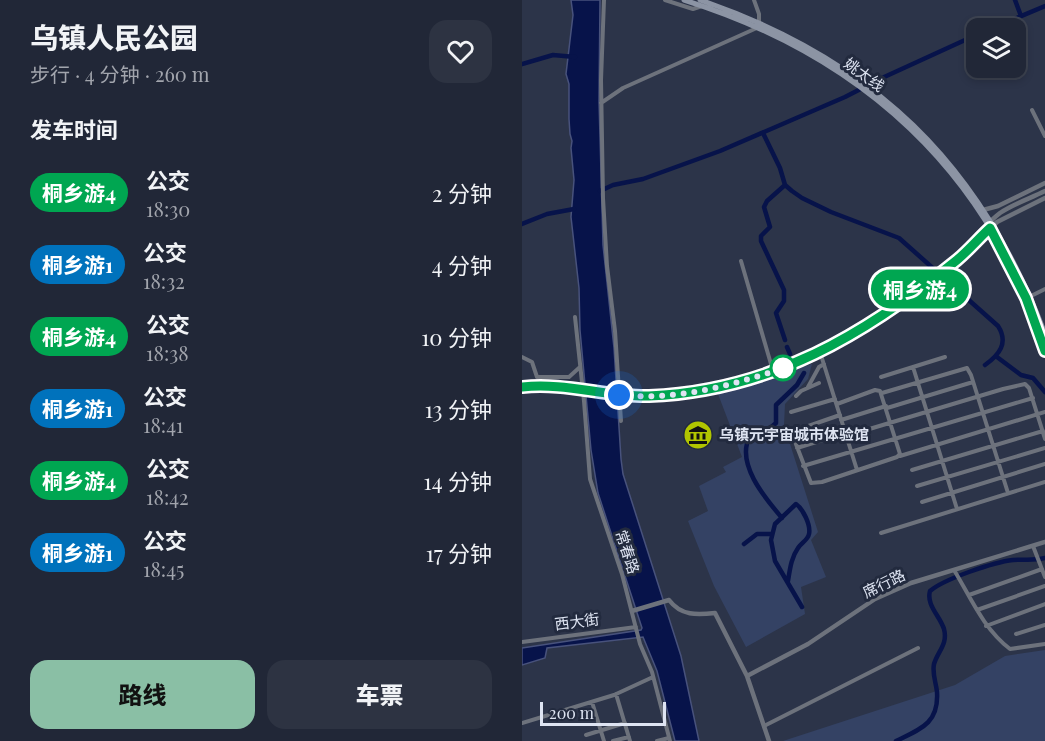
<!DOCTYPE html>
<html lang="zh">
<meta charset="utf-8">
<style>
:root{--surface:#212737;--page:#2d3342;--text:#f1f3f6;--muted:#a2a5ad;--line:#3e4452;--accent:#8abfa5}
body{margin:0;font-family:"Playfair Display","Noto Sans SC",serif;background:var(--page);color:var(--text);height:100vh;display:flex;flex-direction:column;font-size:22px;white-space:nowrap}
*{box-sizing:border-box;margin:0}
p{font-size:20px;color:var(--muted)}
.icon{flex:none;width:33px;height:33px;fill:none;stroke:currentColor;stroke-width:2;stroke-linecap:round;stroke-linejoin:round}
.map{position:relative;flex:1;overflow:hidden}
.sheet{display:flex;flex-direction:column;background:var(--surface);width:522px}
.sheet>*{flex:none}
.badge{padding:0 12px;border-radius:20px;font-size:21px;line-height:39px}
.controls{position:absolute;left:444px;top:18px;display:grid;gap:12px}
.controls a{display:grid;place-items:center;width:60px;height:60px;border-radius:12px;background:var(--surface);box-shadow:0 3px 9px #0003,0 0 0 2px var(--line);font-size:30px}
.scale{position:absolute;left:18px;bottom:15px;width:126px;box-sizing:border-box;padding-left:6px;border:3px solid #dee4f2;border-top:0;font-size:16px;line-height:21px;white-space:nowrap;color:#dee4f2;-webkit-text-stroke:4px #222a3e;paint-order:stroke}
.you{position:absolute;width:30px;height:30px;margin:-15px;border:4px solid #fff;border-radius:50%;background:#1a73e8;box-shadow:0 0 0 9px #1a73e833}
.map>.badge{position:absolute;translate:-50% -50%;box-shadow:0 0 0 3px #fff}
h2{padding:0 30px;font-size:22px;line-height:54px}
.round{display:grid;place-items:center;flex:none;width:63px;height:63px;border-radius:18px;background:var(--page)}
.overview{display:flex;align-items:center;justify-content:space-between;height:102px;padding:0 30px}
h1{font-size:28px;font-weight:800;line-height:45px}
.button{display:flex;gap:12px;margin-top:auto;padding:12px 30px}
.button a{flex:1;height:69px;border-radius:18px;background:var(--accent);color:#111;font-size:24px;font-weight:800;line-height:69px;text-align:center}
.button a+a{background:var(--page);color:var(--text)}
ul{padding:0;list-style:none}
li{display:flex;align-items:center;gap:18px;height:72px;padding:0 30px}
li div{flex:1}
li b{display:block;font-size:22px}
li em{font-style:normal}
li .badge{min-width:66px;font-weight:700;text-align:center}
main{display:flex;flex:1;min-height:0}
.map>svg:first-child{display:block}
</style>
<main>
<section class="sheet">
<div class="overview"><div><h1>乌镇人民公园</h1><p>步行 · 4 分钟 · 260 m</p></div><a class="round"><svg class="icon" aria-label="heart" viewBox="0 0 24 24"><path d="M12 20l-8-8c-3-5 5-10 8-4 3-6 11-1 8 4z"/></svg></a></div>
<h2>发车时间</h2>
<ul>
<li><span class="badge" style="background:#00a651;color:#fff">桐乡游4</span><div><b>公交</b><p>18:30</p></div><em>2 分钟</em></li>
<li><span class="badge" style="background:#0072bc;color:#fff">桐乡游1</span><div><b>公交</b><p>18:32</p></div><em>4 分钟</em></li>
<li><span class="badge" style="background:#00a651;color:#fff">桐乡游4</span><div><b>公交</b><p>18:38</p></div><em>10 分钟</em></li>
<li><span class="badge" style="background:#0072bc;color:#fff">桐乡游1</span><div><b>公交</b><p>18:41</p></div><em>13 分钟</em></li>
<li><span class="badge" style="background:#00a651;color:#fff">桐乡游4</span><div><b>公交</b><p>18:42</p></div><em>14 分钟</em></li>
<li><span class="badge" style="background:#0072bc;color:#fff">桐乡游1</span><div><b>公交</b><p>18:45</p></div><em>17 分钟</em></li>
</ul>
<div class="button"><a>路线</a><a>车票</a></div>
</section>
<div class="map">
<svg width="523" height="741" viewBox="0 0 523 741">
<rect width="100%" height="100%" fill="#2c3449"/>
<path fill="#344264" d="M290,364L286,379L263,404L262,425L296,532L289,540L304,577L279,587L283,614L224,647L192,586L166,521L186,511L177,486L204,472L201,467L220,457L196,394Z
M523,650V741H261L433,685L483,656Z"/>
<path fill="#07134a" stroke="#48527c" stroke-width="1.5" d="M49,0H78L77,101L81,245L92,348L99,459L101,474L159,656L177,741H153L135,671L121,637L25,648L23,658L0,665V648L119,630L120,628L76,493L69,450L58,330L57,288L49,217L52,180L49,148L50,141L48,134L47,119V84L44,74L51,15Z"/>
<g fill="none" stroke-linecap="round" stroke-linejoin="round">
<path stroke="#07134a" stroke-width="4.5" d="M493,0L499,16
M471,28L523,6
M0,64L31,55L53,57
M241,133L258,168L263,185L270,191L280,198L309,212L377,238L476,326C487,343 477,355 463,365
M78,191L91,185L121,179L198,151L323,97L360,78L454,35
M0,224L25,214L52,209
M263,340L254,313L262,301V290L239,241V236L248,227L242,207L245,201L263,185
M265,347L268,354
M475,357L499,375L511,378L523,392
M260,518C243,498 213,463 228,436L246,430L254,423V405L275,385L282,373
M222,544L235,534H249
M266,581C268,569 269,558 276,548C279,543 286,540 287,534C289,525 281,509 274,504L253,524L249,540L253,561L280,607
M374,741C399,729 417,723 415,692C414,682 410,674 412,664C416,651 426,644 422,629C418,616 404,605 408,591C422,579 472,562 491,560C503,559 511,561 523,558"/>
<path stroke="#6d727c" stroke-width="4" d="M82,0L79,80L81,198L85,266L93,331L99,421
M143,0L171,9L180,6
M79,103L101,88L237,27V14L232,0
M510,110L523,136
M219,261L251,371
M507,297L523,289
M53,317L62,401L68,479L100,574L118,644L130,672L148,741
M298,352L335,470
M0,357L10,362L15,377H47L58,367
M391,367L435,509
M359,377L423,357
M286,387L297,367L302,364
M360,393L445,368L449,375L486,493
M274,396L279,391L297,383
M315,404L353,390L358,391L378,454L375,457L300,482L289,483L272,439V431L318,415
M365,408L451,382
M269,412L313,399
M319,420L364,406
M324,436L481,389L503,384L507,388L523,439
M275,448L323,433
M378,456L523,412
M281,466L511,398
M390,470L521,431
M395,486L523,448
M400,502L523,464
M359,533L523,482
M511,546L523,577
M432,570C449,598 461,628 488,649L523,644
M447,595L520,569
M455,610L523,586
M464,626L523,604
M494,634L523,625
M0,642L114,627
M94,694L108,741
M70,702L82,741
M0,723L92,695L131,677
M242,726L396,648
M64,735L103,723
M91,741L107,737
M135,741L147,738"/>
<path stroke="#6d727c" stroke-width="4.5" d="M461,210L476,206L523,183
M433,262L475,222L523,198
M0,387L29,386L58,388
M99,395C214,403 327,348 413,277C436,258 454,232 478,213C491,204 509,198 523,191
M110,611L147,600C159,616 175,615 193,613L225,676L247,741
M225,676L286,644L353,599L389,583L523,542"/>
<path stroke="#8c94a4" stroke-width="5" d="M162,0C340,56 467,171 523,351
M178,0C351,59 459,164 523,334"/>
<path stroke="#6d727c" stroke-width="4.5" d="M58,388L99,395"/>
</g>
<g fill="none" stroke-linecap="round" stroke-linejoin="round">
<g stroke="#fff" stroke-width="14">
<path id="line" d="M0,387C43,382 84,397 127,396C249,391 344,334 435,260C447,250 457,238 468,228L504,298L523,351"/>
</g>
<use href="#line" stroke="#00a651" stroke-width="9"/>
<path stroke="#dee4f2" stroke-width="6" stroke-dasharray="0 10.8" d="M97,395C152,401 209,386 261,368"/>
</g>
<defs>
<g id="museum-disc" transform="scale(1.5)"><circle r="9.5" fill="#b1c500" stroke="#222a3e"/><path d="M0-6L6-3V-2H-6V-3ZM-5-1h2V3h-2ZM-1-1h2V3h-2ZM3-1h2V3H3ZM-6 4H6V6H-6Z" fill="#111"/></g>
</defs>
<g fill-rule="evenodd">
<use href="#museum-disc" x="176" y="435"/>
</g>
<circle fill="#fff" stroke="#00a651" stroke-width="3" cx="261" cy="368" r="12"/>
<g text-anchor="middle" stroke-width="6" stroke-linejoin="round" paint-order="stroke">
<g font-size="15" fill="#dee4f2" stroke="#222a3e">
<text transform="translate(342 75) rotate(36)" y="5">姚太线</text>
<text transform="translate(105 552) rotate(72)" y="5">常春路</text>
<text transform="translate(362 584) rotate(-26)" y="5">席行路</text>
<text transform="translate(55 622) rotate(-7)" y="5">西大街</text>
</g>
<g font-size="15" font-weight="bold" fill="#dee4f2" stroke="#222a3e" text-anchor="start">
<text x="197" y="440">乌镇元宇宙城市体验馆</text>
</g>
</g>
</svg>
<div class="controls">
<a><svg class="icon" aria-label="layers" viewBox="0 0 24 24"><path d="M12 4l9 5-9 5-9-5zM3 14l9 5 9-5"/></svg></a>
</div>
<div class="scale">200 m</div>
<div class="you" style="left:97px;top:395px"></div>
<b class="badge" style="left:398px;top:289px;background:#00a651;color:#fff">桐乡游4</b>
</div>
</main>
